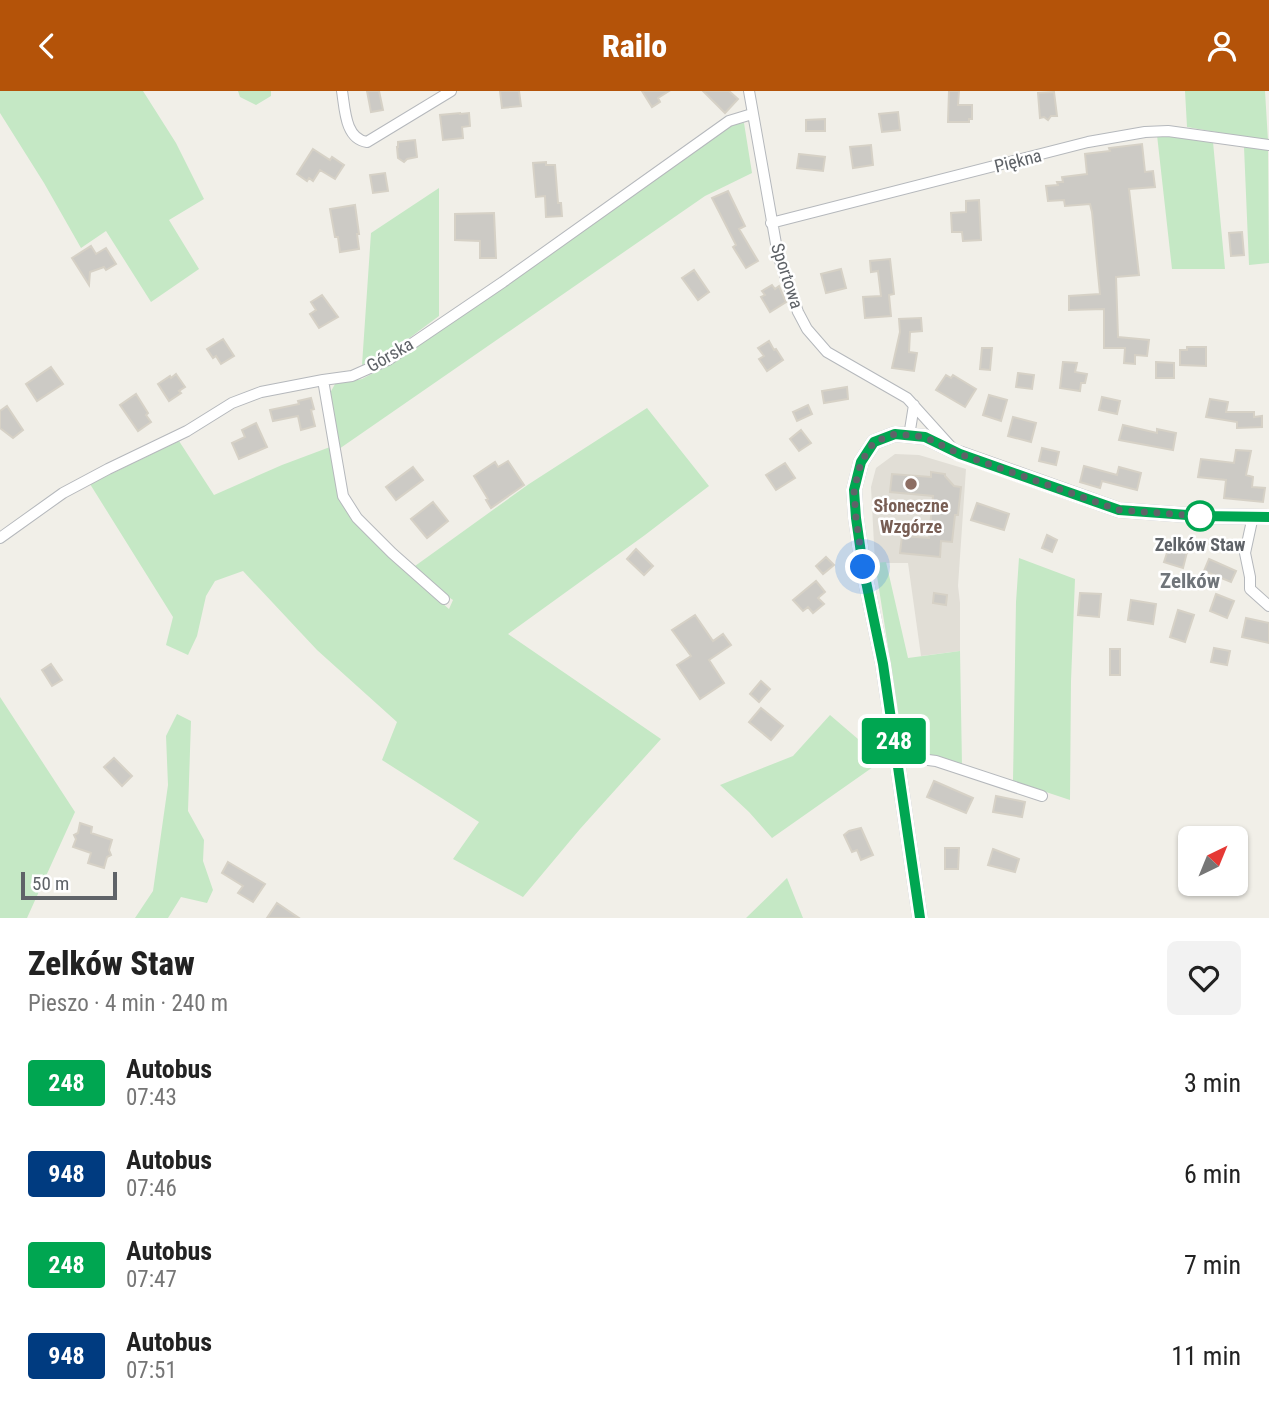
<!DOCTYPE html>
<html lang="pl">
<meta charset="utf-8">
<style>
:root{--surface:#fff;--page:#f2f2f2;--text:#222;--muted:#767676;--accent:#b45309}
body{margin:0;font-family:"Roboto Condensed",sans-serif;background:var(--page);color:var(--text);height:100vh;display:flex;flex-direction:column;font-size:26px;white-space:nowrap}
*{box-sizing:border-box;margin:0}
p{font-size:23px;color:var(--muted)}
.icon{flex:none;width:38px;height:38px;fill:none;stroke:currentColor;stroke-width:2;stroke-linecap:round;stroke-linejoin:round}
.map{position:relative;height:827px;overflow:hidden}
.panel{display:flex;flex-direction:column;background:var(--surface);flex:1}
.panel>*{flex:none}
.badge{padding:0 14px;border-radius:5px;font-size:24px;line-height:46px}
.needle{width:46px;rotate:43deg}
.tools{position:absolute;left:1178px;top:735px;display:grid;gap:14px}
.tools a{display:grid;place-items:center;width:70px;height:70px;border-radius:10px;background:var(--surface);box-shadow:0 2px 5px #0004;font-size:35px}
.scale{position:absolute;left:21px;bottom:18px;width:96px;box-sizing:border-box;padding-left:7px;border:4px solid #5f6368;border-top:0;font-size:19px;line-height:24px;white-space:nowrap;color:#5f6368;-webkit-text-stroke:5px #fff;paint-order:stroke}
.you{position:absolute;width:35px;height:35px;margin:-18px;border:5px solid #fff;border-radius:50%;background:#1a73e8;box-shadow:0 0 0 10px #1a73e833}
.map>.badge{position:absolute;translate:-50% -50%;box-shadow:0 0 0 4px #fff}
.round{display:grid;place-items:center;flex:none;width:74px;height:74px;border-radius:10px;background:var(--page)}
.head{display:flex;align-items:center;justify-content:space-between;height:119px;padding:0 28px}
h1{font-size:33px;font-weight:800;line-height:52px}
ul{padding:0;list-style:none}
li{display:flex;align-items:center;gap:21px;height:91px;padding:0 28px}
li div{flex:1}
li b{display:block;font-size:26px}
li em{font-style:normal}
li .badge{min-width:77px;font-weight:700;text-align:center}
header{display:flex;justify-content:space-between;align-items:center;height:91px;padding:0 28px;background:var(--accent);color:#fff;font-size:32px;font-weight:800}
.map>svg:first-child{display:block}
</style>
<header><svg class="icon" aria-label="back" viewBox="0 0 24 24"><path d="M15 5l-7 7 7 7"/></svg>Railo<svg class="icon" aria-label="person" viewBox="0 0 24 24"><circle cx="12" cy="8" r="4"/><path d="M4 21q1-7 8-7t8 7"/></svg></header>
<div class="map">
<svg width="1269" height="827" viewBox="0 0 1269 827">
<rect width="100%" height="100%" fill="#f1efe8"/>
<path fill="#e1ded6" d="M895,363L919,364L966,378L958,495L960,512V560L921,565L908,472H875L871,396L876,377Z"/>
<path fill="#c5e8c5" d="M0,0H143L176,52L204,108L169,129L199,178L151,211L106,140L81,157L44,92L0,22Z
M238,0H271V5L256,14L240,6Z
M1185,0H1265L1268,50L1187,36Z
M744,32L752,82L705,105L339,358L330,302L335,293L362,288L392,272L732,33Z
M1157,44L1213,51L1225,178H1172Z
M1244,56L1268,59L1269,172L1249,174Z
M439,97V225L396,257L362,274L371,142Z
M647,317L709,395L645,444L508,543L661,648L580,738L523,806L453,768L479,731L382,669L397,631L317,559L243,480L215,490L206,505L197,545L188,564L166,554L173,526L90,393L179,350L214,404L282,374L330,356L342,414L398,474L449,518L453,509L447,505L415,475L529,393Z
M1019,467L1075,488L1071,590L1070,709L1013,690L1016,511Z
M886,471L908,567L960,560L962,674L930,664L904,659L875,472Z
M0,606L75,721L27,827H0Z
M177,623L191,630L188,720L204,749L203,770L213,799L207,812L181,806L168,827H135L153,800L168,694L166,645Z
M830,624L872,660L873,676L772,747L749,721L720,694L793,665Z
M787,787L803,827H746Z"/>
<path fill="#cccac5" stroke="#d6d1c6" stroke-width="2" d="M367,0H379L383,19L371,21Z
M500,0H519L521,15L502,17Z
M642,0H669L658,7L660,11L652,16Z
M703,0H729L738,8L725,22Z
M949,0H959L958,14H972V28H969V31H948Z
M1054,1L1057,25H1051L1048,29L1044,26L1040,27L1038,2Z
M898,21L900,39L882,41L879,23Z
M460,22V23L469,22L470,35L462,36L463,47L443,49L440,24Z
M825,28V40H806V29Z
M415,49L417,66L407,68L404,71L398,67L397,56H398V51Z
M1142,53L1145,81L1153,80L1155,96L1129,98L1139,184L1116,186L1118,246L1149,249L1147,265L1135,264V273L1124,272L1125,257H1104V218L1069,219V205L1100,203L1092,121L1090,113L1065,115L1064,109L1048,110L1046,95L1058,94L1057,91H1063L1062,86L1087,83L1085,63L1110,60L1109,57Z
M871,54L873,74L853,77L850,56Z
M313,58L330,69L332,66L344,74L335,88L320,79L313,90L309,87L307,90L297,83Z
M799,63L825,66L823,80L797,77Z
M546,71V74H555L558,112H561L562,125L546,126L545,105L536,106L533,72Z
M385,82L388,100L373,102L370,84Z
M728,100L745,135L739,138L758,170L746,177L733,156L736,154L712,107Z
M979,109L981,149L963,150L962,141H952L951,122L966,121V110Z
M355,114L359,143H357L359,158L340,161L338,146H335L330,118Z
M494,122L496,167H480V150L455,149V123Z
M1242,141L1244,164L1231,165L1229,142Z
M91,155L96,163L106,157L116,173L106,179L104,176L90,181L89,194L72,167Z
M890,168L894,203L889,204L891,225L865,227L863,206L881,205L878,180L871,181L870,170Z
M841,178L846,197L826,202L821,183Z
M694,179L709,201L698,209L682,187Z
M772,194L775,198L779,195L786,211L770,221L761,206L765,204L762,200Z
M322,204L338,226L319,237L310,223L316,219L311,211Z
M921,227L922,240L910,241L909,261L917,262L914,280L892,277L900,241L899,228Z
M223,248L234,265L221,273L216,265L213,267L207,258Z
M769,250L774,259L776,258L783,269L767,280L759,268L764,265L758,257Z
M1187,256H1206V275L1180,274V259H1187Z
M982,257H992L990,279L980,278Z
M1063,271L1077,272L1075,281L1087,283L1085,292H1081L1080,300L1060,297Z
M1156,271L1174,272V287H1156Z
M51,276L63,293L37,310L26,293Z
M1018,282L1034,284L1032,298L1016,296Z
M176,283L185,296L179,300L181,302L169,310L158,293L170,285L171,287Z
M946,284L951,287L953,284L976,298L965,316L936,299Z
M847,296L848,308L824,312L822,300Z
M136,303L148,322L146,324L151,331L138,340L120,314Z
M989,304L1007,309L1001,330L983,324Z
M1102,306L1120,310L1117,323L1099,319Z
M311,307L314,318L311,319L315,335L301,339L298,325L273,330L270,319L299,313L298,310Z
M1210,308L1228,311L1226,321H1254V326L1262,325V336L1237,337V331L1206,326Z
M808,314L812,323L797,330L793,321Z
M7,315L23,339L13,347L0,337V320Z
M1013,326L1036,332L1031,351L1008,345Z
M256,332L267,356L239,368L232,352L245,346L242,339Z
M1123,334L1157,342V338L1176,342L1173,359L1119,349Z
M801,339L811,352L799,360L790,348Z
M1042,357L1059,361L1056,374L1039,370Z
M1236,359L1251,360L1246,384L1253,386L1252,396L1265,397L1263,411L1224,407L1226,389L1198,386L1201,368L1234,372Z
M508,370L524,394L491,417L486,409L488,408L474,385L495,371L498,376Z
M785,372L795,387L776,399L766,384Z
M1084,375L1117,384L1119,376L1141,382L1137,399L1102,390L1100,397L1080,391Z
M413,376L423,389L396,409L386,396Z
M931,381L945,383V385L954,395L961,396L958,424H955L952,451L941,450L940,466L900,462L902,445L929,447L933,405L890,401L892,383L931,386Z
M433,411L448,430L427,447L411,428Z
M977,412L1009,423L1004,439L971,429Z
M1047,444L1057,449L1052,461L1042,457Z
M1169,456L1187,461L1183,477L1164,471Z
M636,458L653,475L644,484L627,468Z
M826,466L834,474L823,483L816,475Z
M1209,468L1236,480L1231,491L1204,480Z
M816,490L825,501L818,507L824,513L813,522L808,516L803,520L793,509Z
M934,502L947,504L946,514L933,512Z
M1080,502L1101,503L1099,526L1078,524Z
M1216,503L1234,510L1227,527L1210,520Z
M1131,509L1156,513L1153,533L1128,529Z
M1178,519L1194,524L1185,551L1170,546Z
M695,524L713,550L723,543L731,554L709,569L724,592L700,608L677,574L691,565L672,539Z
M1246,527L1269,532V552L1242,546Z
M1214,557L1230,560L1227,574L1211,571Z
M1110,558H1120V584H1110Z
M51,573L62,589L52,595L42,579Z
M761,590L770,598L759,611L750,603Z
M761,617L783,635L771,649L749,631Z
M114,667L132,685L122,695L104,676Z
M934,690L973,707L966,722L927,706Z
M996,705L1025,711L1022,726L993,721Z
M80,732L92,736L91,742L112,749L109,759L111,764L107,766L104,777L88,772L91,762L73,756L76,748L74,744L78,742Z
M861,737L873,764L861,769L857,759L852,761L844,744L849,740Z
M945,757H959L958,778H945Z
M993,758L1019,768L1015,781L988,774Z
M228,771L265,793L253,811L238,802L243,795L222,782Z
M277,812L299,827H267Z"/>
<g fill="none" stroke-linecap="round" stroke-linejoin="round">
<g stroke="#b5b8bc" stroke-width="12">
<path id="minor" d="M342,0C345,18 345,48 367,51L451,0
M749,0L778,164L798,221L807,238L827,261L907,307L953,358
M771,132L1088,51L1145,41L1168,40L1269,54
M323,289L343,405L357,427L392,462L444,508
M909,345L914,314
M1253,425L1245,462L1250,486V498L1269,515
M0,447L63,402L108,378L187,340L232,312L261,301L323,289L352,285L388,269L503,191L729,30L752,23
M896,665L936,670L1042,705"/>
</g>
<g stroke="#b5b8bc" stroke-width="16">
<path id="tertiary" d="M920,827L883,573L863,476L856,427L854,399L861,371L874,351L895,343L925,346L956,361L1119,419L1201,425L1269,426"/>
</g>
<use href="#minor" stroke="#fff" stroke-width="10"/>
<use href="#tertiary" stroke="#fff" stroke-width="14"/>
</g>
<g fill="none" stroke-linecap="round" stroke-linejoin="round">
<g stroke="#fff" stroke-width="16">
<path id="line" d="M920,827L883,573L863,476L856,427L854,399L861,371L874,351L895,343L925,346L960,363L1119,419L1201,425L1269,426"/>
</g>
<use href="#line" stroke="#00a651" stroke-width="10"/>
<path stroke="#5f6368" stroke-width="7" stroke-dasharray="0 12.6" d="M863,476L856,427L854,399L861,371L874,351L895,343L925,346L960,363L1119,419L1200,425"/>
</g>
<circle fill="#8d6e63" stroke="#fff" stroke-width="2.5" cx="911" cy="393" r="7"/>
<circle fill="#fff" stroke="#00a651" stroke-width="3.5" cx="1200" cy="425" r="14"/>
<g text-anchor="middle" stroke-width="5" stroke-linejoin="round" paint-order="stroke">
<g font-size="18" fill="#5f6368" stroke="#fff">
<text transform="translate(1018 70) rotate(-14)" y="6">Piękna</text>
<text transform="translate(787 185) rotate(72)" y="6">Sportowa</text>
<text transform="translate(390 264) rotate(-30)" y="6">Górska</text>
</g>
<g font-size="18" font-weight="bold" fill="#785e54" stroke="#fff">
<text x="911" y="421">Słoneczne<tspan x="911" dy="21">Wzgórze</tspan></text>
</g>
<g font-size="18" font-weight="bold" fill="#5f6368" stroke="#fff">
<text x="1200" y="460">Zelków Staw</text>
</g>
<g font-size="21" font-weight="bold" fill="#70757a" stroke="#fff">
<text x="1190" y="497">Zelków</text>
</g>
</g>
</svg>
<div class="tools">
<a><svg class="needle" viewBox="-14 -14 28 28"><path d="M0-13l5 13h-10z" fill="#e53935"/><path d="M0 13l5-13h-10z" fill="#767676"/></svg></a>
</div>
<div class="scale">50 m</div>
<div class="you" style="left:863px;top:476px"></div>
<b class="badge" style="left:894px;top:650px;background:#00a651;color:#fff">248</b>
</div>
<section class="panel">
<div class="head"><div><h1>Zelków Staw</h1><p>Pieszo · 4 min · 240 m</p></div><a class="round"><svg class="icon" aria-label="heart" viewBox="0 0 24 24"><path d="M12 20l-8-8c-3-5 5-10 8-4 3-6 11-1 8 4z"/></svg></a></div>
<ul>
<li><span class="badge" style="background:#00a651;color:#fff">248</span><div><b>Autobus</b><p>07:43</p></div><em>3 min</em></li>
<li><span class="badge" style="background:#003b80;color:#fff">948</span><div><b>Autobus</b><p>07:46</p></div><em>6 min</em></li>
<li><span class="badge" style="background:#00a651;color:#fff">248</span><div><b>Autobus</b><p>07:47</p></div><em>7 min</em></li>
<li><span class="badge" style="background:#003b80;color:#fff">948</span><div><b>Autobus</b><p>07:51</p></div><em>11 min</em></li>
</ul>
</section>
